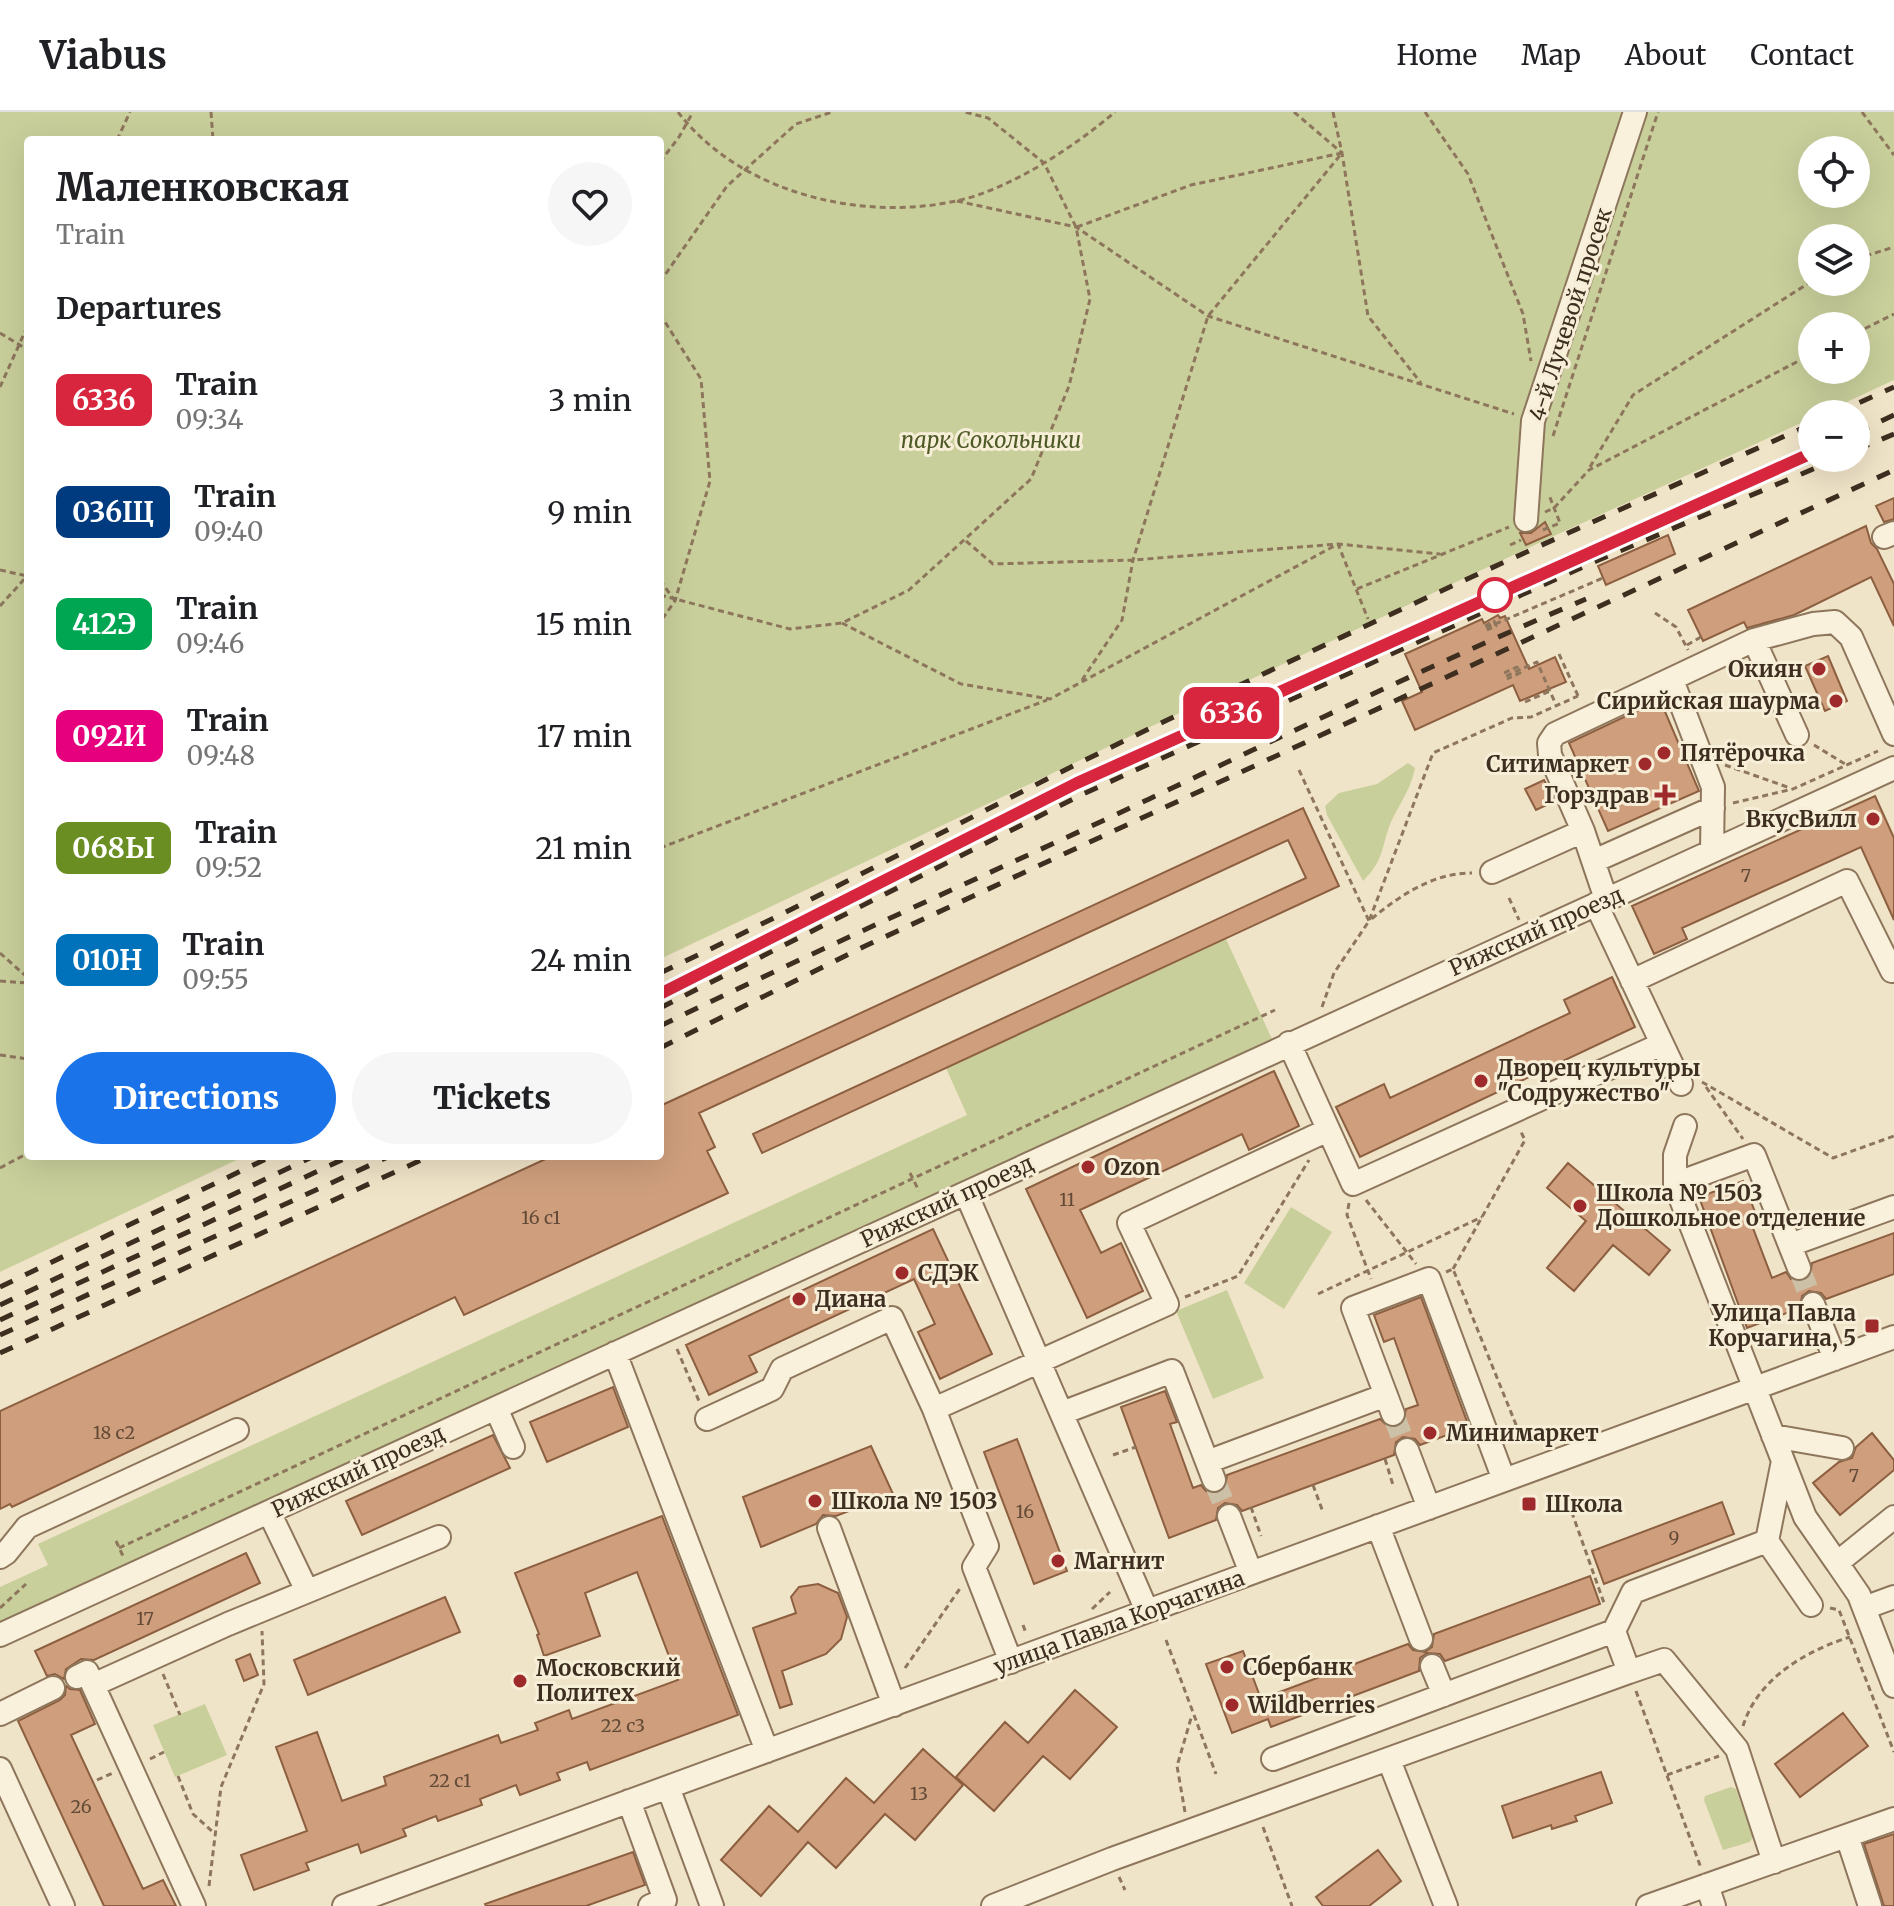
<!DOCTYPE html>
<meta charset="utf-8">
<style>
:root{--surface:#fff;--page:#f6f6f6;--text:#202124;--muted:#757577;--line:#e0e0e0;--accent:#1a73e8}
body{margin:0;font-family:Merriweather,serif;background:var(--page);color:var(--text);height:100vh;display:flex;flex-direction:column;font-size:30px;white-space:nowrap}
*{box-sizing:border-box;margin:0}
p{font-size:26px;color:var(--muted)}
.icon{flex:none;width:44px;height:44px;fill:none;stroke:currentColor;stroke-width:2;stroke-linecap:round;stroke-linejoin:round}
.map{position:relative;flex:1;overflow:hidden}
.details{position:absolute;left:24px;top:24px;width:640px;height:1024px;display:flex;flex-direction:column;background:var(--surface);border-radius:8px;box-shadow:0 8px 32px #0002}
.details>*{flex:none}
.badge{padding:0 16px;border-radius:12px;font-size:28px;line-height:52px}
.buttons{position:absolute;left:1798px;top:24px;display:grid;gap:16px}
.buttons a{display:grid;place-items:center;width:72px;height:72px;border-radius:50%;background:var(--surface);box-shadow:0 8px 32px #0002;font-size:40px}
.map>.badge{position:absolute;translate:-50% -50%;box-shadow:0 0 0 4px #fff}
h2{padding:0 32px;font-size:30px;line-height:72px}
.round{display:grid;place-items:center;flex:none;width:84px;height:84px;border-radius:42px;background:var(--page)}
.headline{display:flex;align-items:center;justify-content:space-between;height:136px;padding:0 32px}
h1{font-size:38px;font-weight:800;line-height:60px}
.action{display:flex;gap:16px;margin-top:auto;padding:16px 32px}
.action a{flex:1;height:92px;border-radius:48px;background:var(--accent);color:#fff;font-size:32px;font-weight:800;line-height:92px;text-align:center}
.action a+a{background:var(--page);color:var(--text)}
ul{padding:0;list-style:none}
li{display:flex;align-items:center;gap:24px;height:112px;padding:0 32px}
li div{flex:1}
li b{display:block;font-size:30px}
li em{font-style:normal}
li .badge{min-width:88px;font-weight:700;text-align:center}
header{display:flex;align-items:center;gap:48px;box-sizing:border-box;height:112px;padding:0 40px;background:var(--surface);border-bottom:2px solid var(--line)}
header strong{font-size:38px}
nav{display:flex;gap:44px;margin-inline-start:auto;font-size:28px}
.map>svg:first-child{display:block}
</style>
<header>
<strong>Viabus</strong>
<nav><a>Home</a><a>Map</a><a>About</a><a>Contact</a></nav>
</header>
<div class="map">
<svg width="1894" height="1794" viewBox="0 0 1894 1794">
<rect width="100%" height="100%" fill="#f0e4c8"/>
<path fill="#c9cf9b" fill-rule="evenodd" d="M0,0H1894V268L1821,302H1812V306L1543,429L660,847V28H28V1044H245L0,1160ZM1812,38H1856V82H1812ZM1812,126H1856V170H1812ZM1812,214H1856V258H1812Z
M1408,651L1415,656C1411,677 1400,691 1391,710C1381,735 1384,749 1363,769L1327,703L1325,694L1339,681L1377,672Z
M1226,827L1272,927L0,1516V1475L48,1453L38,1432L967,1003L946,956Z
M1291,1095L1332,1120L1284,1197L1244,1171Z
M1227,1178L1264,1266L1213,1287L1176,1199Z
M205,1592L227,1643L175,1665L153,1613Z
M1731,1675L1736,1677L1753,1725L1750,1730L1723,1738L1704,1688L1705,1684Z"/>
<path fill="#cf9f7d" stroke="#8d5f41" stroke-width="2" d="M1894,386V407L1884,410L1876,394Z
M1545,410L1551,422L1526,433L1520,421H1531Z
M1866,414L1871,431L1877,437L1894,472V514L1871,465L1794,503L1747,516L1744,510L1703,529L1688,498Z
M1668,423L1675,442L1606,473L1598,454Z
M1498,503L1500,506L1505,504L1529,557L1555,545L1566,570L1520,589L1513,573L1415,618L1402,589L1422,580L1405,542L1482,507L1484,511Z
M1828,544L1847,589L1825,599L1805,554Z
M1660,588L1699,679L1608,719L1569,631Z
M1544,668L1555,689L1536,698L1525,677Z
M1875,684L1894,726V808L1861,735L1682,816L1687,827L1654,842L1632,794Z
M1303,696L1339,774L762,1041L753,1022L1306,766L1288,728L699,1001L715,1035L707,1039L728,1081L464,1203L455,1185L12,1395L10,1392L0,1397V1299L552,1044H660V994Z
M1612,865L1635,915L1360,1045L1336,995L1384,972L1390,986L1570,901L1564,888Z
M1274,959L1299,1014L1249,1038L1242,1022L1080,1098L1101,1141L1121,1131L1143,1179L1087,1206L1026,1077Z
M1568,1051L1670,1138L1649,1163L1613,1133L1574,1179L1547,1156L1586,1109L1547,1076Z
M1743,1069L1755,1100L1748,1103L1772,1166L1786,1160L1791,1167L1803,1169L1810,1164L1812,1151L1894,1121V1162L1826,1187L1821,1181L1809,1179L1802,1184L1800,1196L1747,1216L1699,1085Z
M933,1117L992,1242L940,1267L918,1220L935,1212L914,1167L749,1244L757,1260L709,1283L686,1233Z
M1421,1185L1469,1315L1420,1333L1415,1327L1403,1325L1396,1330L1394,1343L1242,1399L1237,1393L1225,1391L1218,1396L1216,1408L1169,1426L1121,1295L1165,1279L1177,1310L1170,1312L1193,1376L1201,1373L1206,1379L1218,1381L1225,1376L1227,1363L1380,1307L1390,1316L1403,1311L1406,1297L1418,1293L1394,1226L1384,1230L1374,1203Z
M613,1275L628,1315L547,1350L530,1310Z
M1872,1321L1894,1348V1358L1840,1403L1813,1371L1839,1350L1852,1346L1856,1335Z
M493,1323L510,1356L362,1423L346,1389Z
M1017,1327L1067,1459L1034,1472L984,1340Z
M871,1334L893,1382L836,1404L823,1403L816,1412L761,1435L743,1385Z
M1722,1390L1734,1422L1604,1472L1592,1439Z
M662,1404L738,1603L590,1658L587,1650L557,1661L560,1668L520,1683L516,1673L480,1687L482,1693L438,1709L436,1704L403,1717L406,1724L361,1741L358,1732L306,1751L309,1758L254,1778L241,1743L307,1719L276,1635L317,1620L342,1689L386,1673L384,1665L498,1623L501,1631L538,1618L535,1611L569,1598L572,1607L678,1568L637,1460L585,1481L600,1524L544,1544L537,1523L539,1522L515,1461Z
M246,1441L260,1471L94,1548L81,1547L66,1557L64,1567L55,1562L47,1564L35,1539Z
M1590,1464L1600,1492L1445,1549L1440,1542L1427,1541L1420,1546L1419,1559L1271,1615L1268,1607L1232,1621L1206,1552L1243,1539L1261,1587L1408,1532L1413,1538L1425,1540L1432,1535L1434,1522Z
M818,1472L838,1481L847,1505L841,1527L826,1542L782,1559L792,1592L780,1596L753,1516L796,1501L791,1485L799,1475Z
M445,1485L460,1520L308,1583L294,1548Z
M250,1542L258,1563L244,1569L236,1548Z
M66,1574L70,1577L80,1578L95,1612L71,1623L143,1777L163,1768L176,1794H104L18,1609L60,1588L65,1583Z
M1075,1578L1117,1615L1070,1667L1043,1644L994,1699L956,1665L1005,1610L1028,1631Z
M1843,1601L1868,1634L1800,1685L1775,1652Z
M923,1637L963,1673L915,1728L885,1702L836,1756L808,1730L761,1784L721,1748L769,1694L798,1720L846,1666L874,1691Z
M1601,1660L1612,1691L1575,1704L1577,1709L1552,1717L1551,1713L1513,1726L1502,1694Z
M1894,1722V1794H1884L1864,1732Z
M1378,1738L1401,1769L1369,1794H1323L1316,1785Z
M633,1740L645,1773L586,1794H486L485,1792Z"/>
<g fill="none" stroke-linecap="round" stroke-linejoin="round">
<path stroke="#ccc0a6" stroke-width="22" stroke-dasharray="22 11" stroke-linecap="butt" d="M1799,1156L1813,1192
M1393,1302L1407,1338
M1214,1368L1229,1404"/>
<g stroke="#8d765c" stroke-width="26">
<path id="minor" d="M1526,408L1533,309L1635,0
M1884,425L1894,421
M1754,528L1797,623
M1672,568L1713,675L1712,738
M1594,749L1713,696
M1492,760L1583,719
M1606,787L1583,719L1550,643L1549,631L1555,622L1754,528L1813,512L1835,510L1851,525L1894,622
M1596,792L1681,972
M1632,869L1847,769L1892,859L1894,858
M1289,931L1353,1072L1662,932
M1675,1072V1043L1685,1014
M966,1081L1147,1499
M1790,1133L1894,1095
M1799,1156L1754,1043L1675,1072L1805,1405L1837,1451L1894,1405
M1813,1192L1835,1247
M615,1241L767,1639
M496,1296L513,1335
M934,1297L1167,1192L1129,1111L1328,1018
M1062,1301L1172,1259L1214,1368
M1393,1302L1353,1196L1429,1167L1504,1368
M707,1307L772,1277L782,1257L892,1206L934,1297L987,1434L974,1455L1011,1550
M1773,1324L1842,1336
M1407,1338L1429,1396
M1207,1350L1386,1283
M269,1400L307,1479
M1229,1404L1251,1461
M1378,1414L1421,1527
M829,1416L894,1593
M1767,1429L1811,1493
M0,1445L6,1441L27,1415L237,1318
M1837,1451L1859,1483L1864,1496
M1894,1485L1864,1496L1894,1574
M0,1523L1894,656
M1432,1554L1444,1583
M1629,1560L1664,1548L1737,1637L1774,1750
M77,1565L87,1560L93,1573L228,1512L439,1425
M93,1573L194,1794
M0,1602L53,1576
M1273,1647L1614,1519L1633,1480L1767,1429L1783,1349
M1389,1648L1446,1794
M0,1657L63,1794
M668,1675L712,1794
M629,1689L665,1788L650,1794
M1847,1724L1870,1794
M1707,1773L1714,1794
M344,1794L1894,1225
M993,1794L1112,1747L1629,1560L1614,1519
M1648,1794L1894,1707"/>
</g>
<path stroke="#8d765c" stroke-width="3" stroke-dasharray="6 4" stroke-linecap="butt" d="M211,0L213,28
M678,0C739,80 859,110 956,89C1009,78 1074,35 1115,0
M1294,0L1342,41
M1333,0L1342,41L1368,204L1421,271
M1425,0L1468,62L1523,202L1531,249
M1862,0L1894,43
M117,28L130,0
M660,50L679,25L693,0
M957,89L1076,115L1208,204L1514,302
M1077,115L1191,73L1342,41
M1856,147L1894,135
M660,170L727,74L796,12L832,0
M660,202L701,267L710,369L675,489L660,510
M0,221L28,238
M1856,221L1894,202
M0,275L28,213
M1553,324L1658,0
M1590,355L1633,283L1812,169
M1545,400L1554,396L1589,358L1812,242
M1543,418L1560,411L1549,383
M966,429L993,452L1133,448L1338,432L1440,442
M1510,433L1521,428
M0,458L27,464
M660,468L675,489
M1357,477L1509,415
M660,483L790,517L842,511L909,478L1031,367L1069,274L1090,187L1076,115L1044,51L988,6L965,0
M0,494L28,463
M1655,501L1676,515L1688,538
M842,511L961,572L1050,587L1338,432L1368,507
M1485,514L1494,509L1496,514L1487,518
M1486,516L1603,466
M1687,533L1701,525
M1559,542L1579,586
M1504,561L1517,555L1520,561L1507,567
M1506,564L1537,550L1557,595
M1082,568L1122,508L1133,448L1208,204L1342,41
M1525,590L1550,579
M1814,633L1845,652
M1725,653L1790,676
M1299,658L1369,809C1399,784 1432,761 1472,761
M1733,691L1793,677L1878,639
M660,736L1047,588
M1509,786L1519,808
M0,841L28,866
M0,869L28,871
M1322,895L1334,861L1369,809L1433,641L1512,606L1531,605L1578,584
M0,943L28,947
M1702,970L1833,1046L1894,1024
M1706,975L1743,1027
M0,1056L28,1041
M910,1061L919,1079
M1366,1088L1416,1152
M1349,1091L1347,1103L1371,1167
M1453,1157L1525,1028L1520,1018
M1446,1160L1453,1157L1521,1325
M1318,1182L1482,1105
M1185,1185L1238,1164L1309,1048
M677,1237L699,1289
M1113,1343L1136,1335
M1385,1347L1393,1373
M1313,1373L1323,1400
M1565,1381L1604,1491
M1251,1395L1261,1424
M116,1429L123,1444
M119,1436L1275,898
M0,1496L26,1472
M1830,1496L1839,1498L1894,1640
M1092,1497L1110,1480
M1023,1513L1026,1521
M1166,1528L1216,1662
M905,1556L961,1475
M163,1562L180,1603
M1636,1579L1701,1756
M1743,1614C1758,1566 1806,1539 1850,1525
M150,1647L164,1640
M1667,1663L1719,1644
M178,1664L193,1702L213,1720
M97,1668L113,1661
M1185,1700L1177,1654L1192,1603
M1263,1715L1292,1794
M1119,1765L1125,1778
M209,1774L221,1675L264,1572L262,1519"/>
<use href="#minor" stroke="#faf1dc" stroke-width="22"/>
<path stroke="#3d2e20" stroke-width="5" stroke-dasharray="14 14" stroke-linecap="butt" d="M1834,302L1894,275
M1856,321L1894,303
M1856,338L1894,322
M1652,413L1812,341
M1007,707L1148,639
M660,861C799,796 935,723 1073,654C1316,534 1564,422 1812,312
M660,882L701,862
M660,896L1083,682L1594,450L1839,346
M660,914C805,844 952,778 1098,711C1260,635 1421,557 1586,487
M660,936L863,835L1894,358
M0,1175L272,1044
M0,1193L314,1044
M0,1208L350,1044
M0,1223L390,1044
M0,1241L430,1044"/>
</g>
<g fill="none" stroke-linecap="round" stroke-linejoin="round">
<g stroke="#fff" stroke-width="18">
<path id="line" d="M660,882L1077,671L1812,341"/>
</g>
<use href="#line" stroke="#d7263d" stroke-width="12"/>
</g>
<circle fill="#fff" stroke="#d7263d" stroke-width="4" cx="1495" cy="483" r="16"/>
<g fill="#9e2a2b" stroke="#f7eed8" stroke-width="3">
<circle cx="1819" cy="557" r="8"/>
<circle cx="1836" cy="589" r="8"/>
<circle cx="1664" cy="641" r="8"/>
<circle cx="1645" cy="652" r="8"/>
<path d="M1661 671h8v8h8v8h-8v8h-8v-8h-8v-8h8z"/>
<circle cx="1873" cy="707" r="8"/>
<circle cx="1481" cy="969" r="8"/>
<circle cx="1088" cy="1055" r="8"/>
<circle cx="1580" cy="1094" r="8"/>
<circle cx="902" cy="1161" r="8"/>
<circle cx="799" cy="1187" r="8"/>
<rect x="1864" y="1206" width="16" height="16" rx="4"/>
<circle cx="1430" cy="1321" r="8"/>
<circle cx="815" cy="1389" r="8"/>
<rect x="1521" y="1384" width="16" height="16" rx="4"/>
<circle cx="1058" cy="1449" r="8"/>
<circle cx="1227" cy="1555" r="8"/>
<circle cx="520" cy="1569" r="8"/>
<circle cx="1232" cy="1593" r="8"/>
</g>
<g text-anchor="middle" stroke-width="6" stroke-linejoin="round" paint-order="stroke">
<g font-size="18" fill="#624a37">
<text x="1746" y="770">7</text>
<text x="1067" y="1094">11</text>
<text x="541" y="1112">16 с1</text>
<text x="114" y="1327">18 с2</text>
<text x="1854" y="1370">7</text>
<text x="1025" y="1406">16</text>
<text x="1674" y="1432">9</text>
<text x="145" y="1513">17</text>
<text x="623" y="1620">22 с3</text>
<text x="450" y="1675">22 с1</text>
<text x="919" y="1688">13</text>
<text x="81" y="1701">26</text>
</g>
<g font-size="22" fill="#3d2e20" stroke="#f7eed8">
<text transform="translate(1570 202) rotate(-72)" y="8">4-й Лучевой просек</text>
<text transform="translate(1536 819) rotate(-24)" y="8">Рижский проезд</text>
<text transform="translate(947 1089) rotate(-25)" y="8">Рижский проезд</text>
<text transform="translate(358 1359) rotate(-25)" y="8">Рижский проезд</text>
<text transform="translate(1119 1510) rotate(-20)" y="8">улица Павла Корчагина</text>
</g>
<g font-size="22" font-style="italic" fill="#4d5a26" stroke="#f7eed8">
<text x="991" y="336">парк Сокольники</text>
</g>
<g font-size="22" font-weight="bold" fill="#3d2e20" stroke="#f7eed8" text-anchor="start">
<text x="1803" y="565" text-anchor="end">Окиян</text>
<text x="1820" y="597" text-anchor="end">Сирийская шаурма</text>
<text x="1680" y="649">Пятёрочка</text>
<text x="1629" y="660" text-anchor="end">Ситимаркет</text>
<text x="1649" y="691" text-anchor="end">Горздрав</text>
<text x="1857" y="715" text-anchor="end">ВкусВилл</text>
<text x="1497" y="964">Дворец культуры<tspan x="1497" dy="25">"Содружество"</tspan></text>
<text x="1104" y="1063">Ozon</text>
<text x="1596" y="1089">Школа № 1503<tspan x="1596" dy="25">Дошкольное отделение</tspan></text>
<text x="918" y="1169">СДЭК</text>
<text x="815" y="1195">Диана</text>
<text x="1856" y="1209" text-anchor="end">Улица Павла<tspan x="1856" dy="25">Корчагина, 5</tspan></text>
<text x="1446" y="1329">Минимаркет</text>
<text x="831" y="1397">Школа № 1503</text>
<text x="1545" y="1400">Школа</text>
<text x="1074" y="1457">Магнит</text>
<text x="1243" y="1563">Сбербанк</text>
<text x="536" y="1564">Московский<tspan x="536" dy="25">Политех</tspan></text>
<text x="1248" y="1601">Wildberries</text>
</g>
</g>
</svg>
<div class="buttons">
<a><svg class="icon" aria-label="locate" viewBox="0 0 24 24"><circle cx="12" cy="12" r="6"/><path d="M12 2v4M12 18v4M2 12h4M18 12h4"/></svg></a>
<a><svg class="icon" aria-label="layers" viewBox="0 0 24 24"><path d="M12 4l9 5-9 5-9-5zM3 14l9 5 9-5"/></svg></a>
<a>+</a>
<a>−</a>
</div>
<b class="badge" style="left:1231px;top:601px;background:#d7263d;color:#fff">6336</b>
<section class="details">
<div class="headline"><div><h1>Маленковская</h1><p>Train</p></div><a class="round"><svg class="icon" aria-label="heart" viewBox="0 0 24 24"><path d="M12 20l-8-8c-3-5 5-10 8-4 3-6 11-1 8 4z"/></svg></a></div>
<h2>Departures</h2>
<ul>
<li><span class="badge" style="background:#d7263d;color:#fff">6336</span><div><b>Train</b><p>09:34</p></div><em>3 min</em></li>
<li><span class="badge" style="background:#003b80;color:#fff">036Щ</span><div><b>Train</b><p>09:40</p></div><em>9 min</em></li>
<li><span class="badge" style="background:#00a651;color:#fff">412Э</span><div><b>Train</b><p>09:46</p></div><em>15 min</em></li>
<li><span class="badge" style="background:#e6007e;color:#fff">092И</span><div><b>Train</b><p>09:48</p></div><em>17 min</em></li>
<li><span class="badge" style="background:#6b8e23;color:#fff">068Ы</span><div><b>Train</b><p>09:52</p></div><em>21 min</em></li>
<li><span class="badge" style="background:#0072bc;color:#fff">010Н</span><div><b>Train</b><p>09:55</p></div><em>24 min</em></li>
</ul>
<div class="action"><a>Directions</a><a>Tickets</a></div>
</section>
</div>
